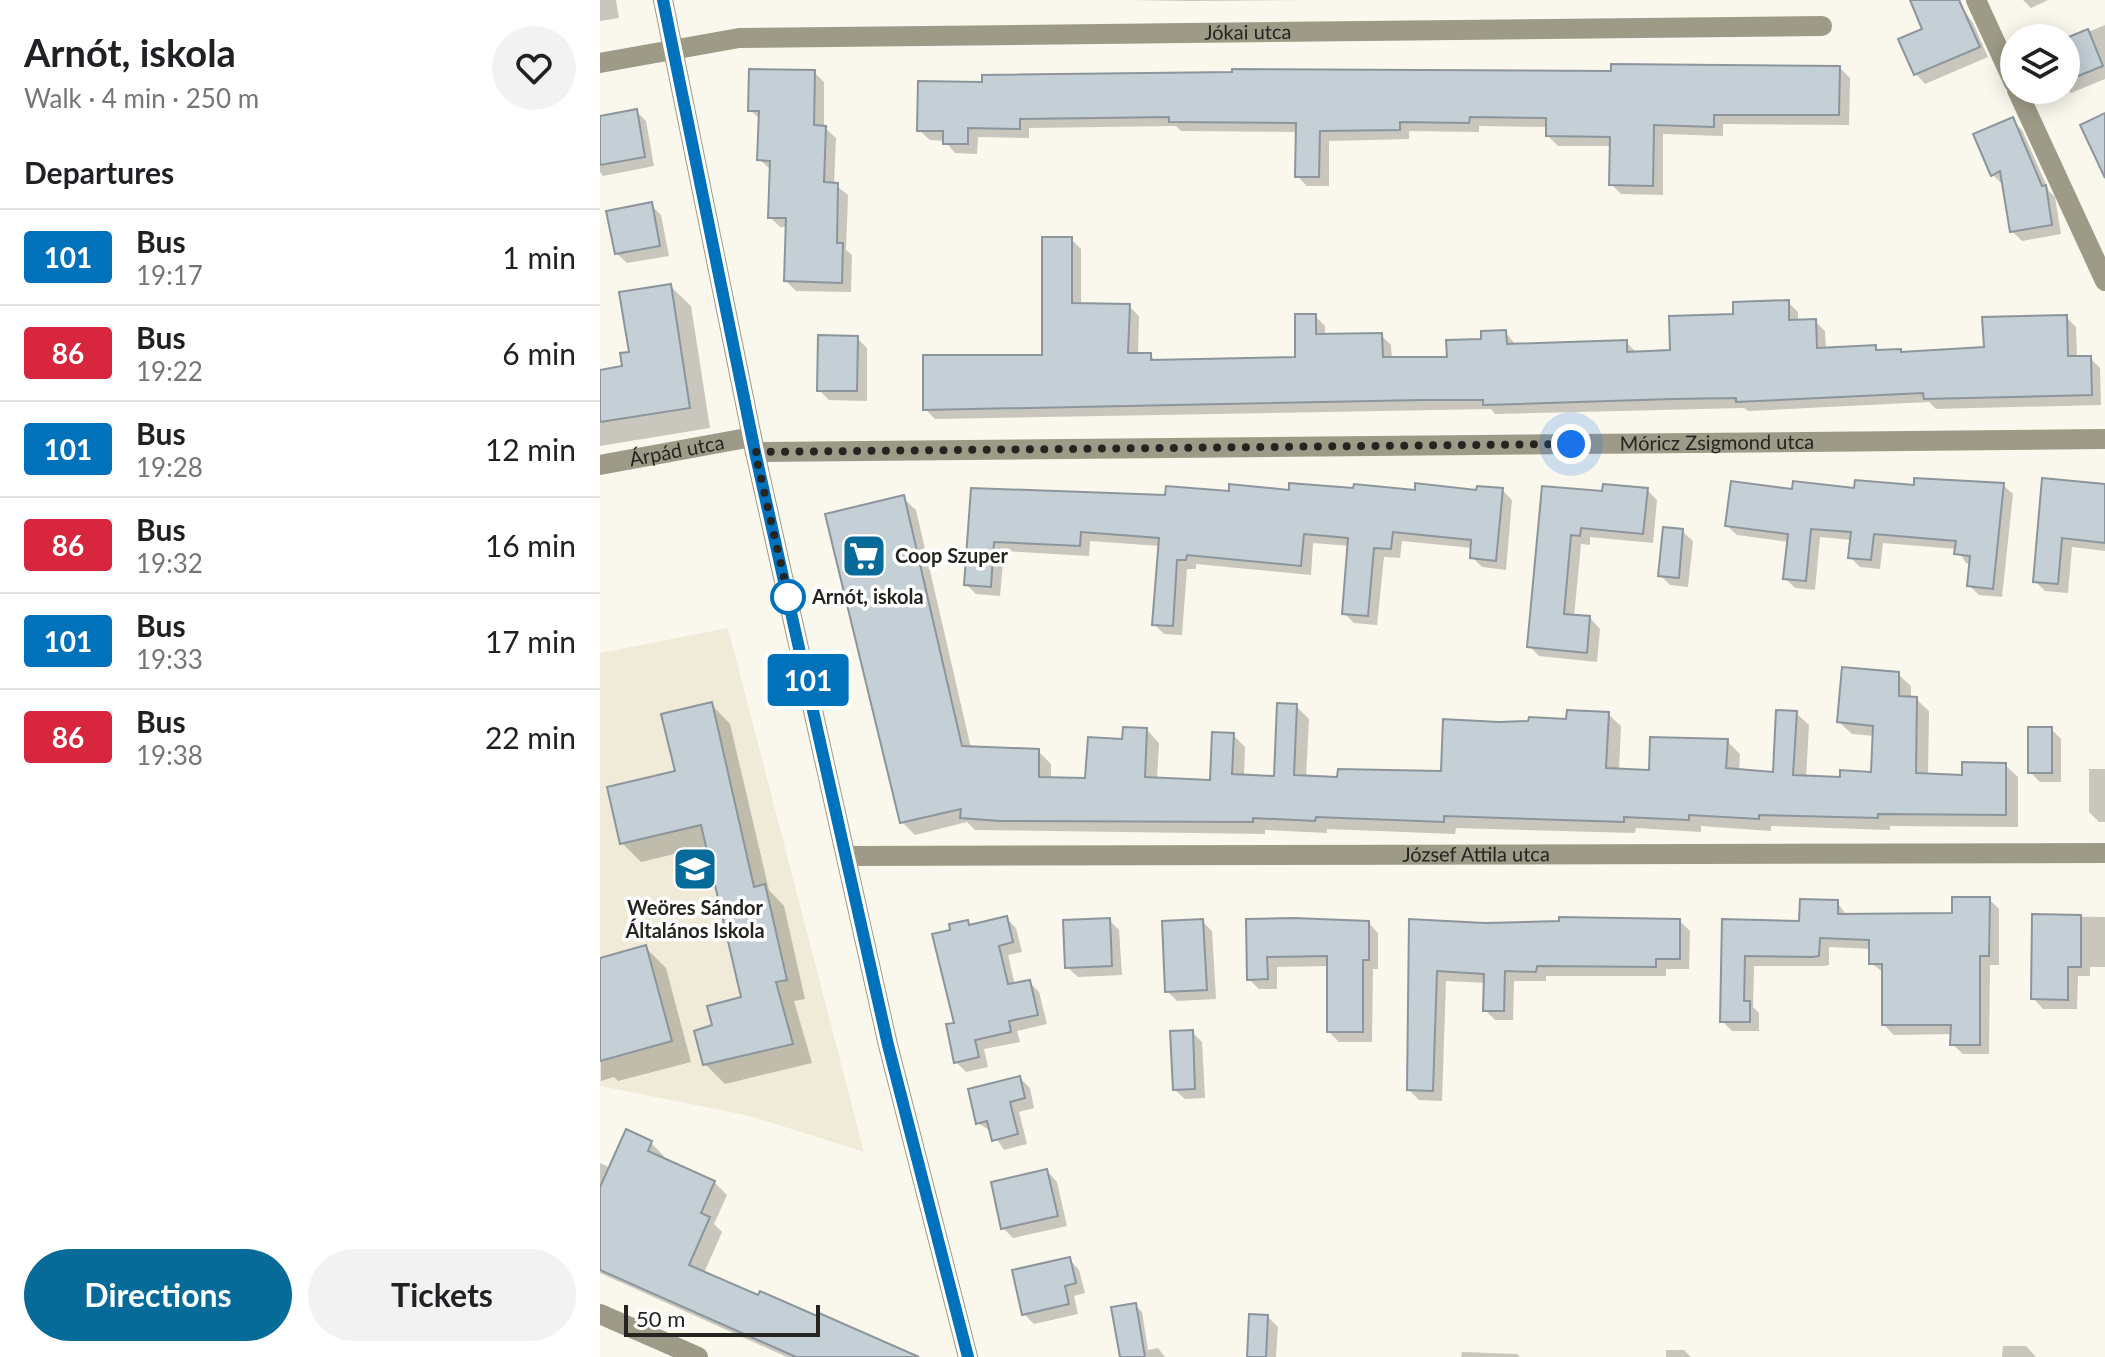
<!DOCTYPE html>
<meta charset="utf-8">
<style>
:root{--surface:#fff;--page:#f2f2f2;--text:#202124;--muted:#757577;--line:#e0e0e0;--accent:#076b99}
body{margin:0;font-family:Lato,sans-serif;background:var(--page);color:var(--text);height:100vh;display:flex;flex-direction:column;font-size:30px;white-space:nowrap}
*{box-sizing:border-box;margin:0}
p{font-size:26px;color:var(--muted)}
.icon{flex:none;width:44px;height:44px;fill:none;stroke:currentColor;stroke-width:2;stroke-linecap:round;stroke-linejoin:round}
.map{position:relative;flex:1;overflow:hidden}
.details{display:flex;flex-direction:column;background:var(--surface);width:600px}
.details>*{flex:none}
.badge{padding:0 16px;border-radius:6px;font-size:28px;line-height:52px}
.buttons{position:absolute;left:1400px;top:24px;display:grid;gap:16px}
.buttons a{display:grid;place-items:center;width:80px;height:80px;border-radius:50%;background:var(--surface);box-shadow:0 4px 20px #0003;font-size:40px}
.scale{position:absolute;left:24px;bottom:20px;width:196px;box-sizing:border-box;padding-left:8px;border:4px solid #252420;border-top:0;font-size:22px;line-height:28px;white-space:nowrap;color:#252420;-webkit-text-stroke:6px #fff;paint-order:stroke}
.you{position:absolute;width:40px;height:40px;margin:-20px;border:6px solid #fff;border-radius:50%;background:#1a73e8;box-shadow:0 0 0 12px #1a73e833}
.map>.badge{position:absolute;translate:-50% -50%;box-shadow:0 0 0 4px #fff}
h2{padding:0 24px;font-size:30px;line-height:72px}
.round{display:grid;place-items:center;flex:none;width:84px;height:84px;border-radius:42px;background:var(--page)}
.head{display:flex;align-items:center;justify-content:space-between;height:136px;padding:0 24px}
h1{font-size:38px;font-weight:700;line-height:60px}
.primary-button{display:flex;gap:16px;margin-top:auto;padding:16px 24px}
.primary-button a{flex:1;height:92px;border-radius:48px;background:var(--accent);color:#fff;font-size:32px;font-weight:700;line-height:92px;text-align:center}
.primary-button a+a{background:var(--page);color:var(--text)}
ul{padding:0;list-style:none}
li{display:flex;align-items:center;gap:24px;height:96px;padding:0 24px;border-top:2px solid var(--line)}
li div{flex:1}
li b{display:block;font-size:30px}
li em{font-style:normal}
li .badge{min-width:88px;font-weight:700;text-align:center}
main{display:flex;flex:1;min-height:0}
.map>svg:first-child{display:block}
</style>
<main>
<section class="details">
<div class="head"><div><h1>Arnót, iskola</h1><p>Walk · 4 min · 250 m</p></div><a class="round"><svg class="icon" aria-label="heart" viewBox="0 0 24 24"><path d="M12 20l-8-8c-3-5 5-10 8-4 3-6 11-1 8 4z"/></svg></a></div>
<h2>Departures</h2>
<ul>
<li><span class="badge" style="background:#0072bc;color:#fff">101</span><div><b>Bus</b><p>19:17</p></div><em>1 min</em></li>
<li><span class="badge" style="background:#d7263d;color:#fff">86</span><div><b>Bus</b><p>19:22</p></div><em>6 min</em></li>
<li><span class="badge" style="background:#0072bc;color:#fff">101</span><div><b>Bus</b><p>19:28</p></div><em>12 min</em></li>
<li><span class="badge" style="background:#d7263d;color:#fff">86</span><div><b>Bus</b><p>19:32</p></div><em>16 min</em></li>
<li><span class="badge" style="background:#0072bc;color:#fff">101</span><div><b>Bus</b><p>19:33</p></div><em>17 min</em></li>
<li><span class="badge" style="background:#d7263d;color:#fff">86</span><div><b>Bus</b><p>19:38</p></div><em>22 min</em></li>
</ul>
<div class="primary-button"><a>Directions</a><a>Tickets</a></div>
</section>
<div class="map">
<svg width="1505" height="1357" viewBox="0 0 1505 1357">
<rect width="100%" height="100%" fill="#faf8ed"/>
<path fill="#efebd8" d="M128,628L264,1152L150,1116L0,1086V653Z"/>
<path fill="#0003" d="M0,0H16L19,18L0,21Z
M531,0H713L590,1Z
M1312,0H1357L1373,23L1388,57L1325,84L1316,74L1325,30Z
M1423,0H1448L1431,8Z
M1505,25V79L1471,93L1466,88V41Z
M1240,68L1250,78L1249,125L1123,124V136L1063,134V195L1021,194L1011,184L1012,146H958L948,136V127L879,126V132L809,131V139L729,141V186H707L697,176L698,132L581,131L576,126L429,128V138L378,137L377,154L355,153L345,141L330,140L319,130L384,84Z
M214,72L224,82V127L236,138L234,184L248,195L246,250L252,255L251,292L196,291L186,281L188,227H180L170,217L171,170L159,159L161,120L150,110Z
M36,111L46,121L54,166L3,176L0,172V118Z
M1412,120L1422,130L1449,191L1455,197L1461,234L1422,241L1412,231L1402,184L1392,174Z
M51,205L61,215L69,256L27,263L16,253Z
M471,239L481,249V305L529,306L539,316L538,355H550L557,362L698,359L715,316L725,326V336L781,335L791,345L792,359H849L905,332L916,345L1026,342L1036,352H1072L1135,316L1188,302L1198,312V322L1215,321L1225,331L1226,350L1275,347L1280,351H1300L1304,354L1386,349L1466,317L1476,327L1477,358H1490L1500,368L1501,405L1336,409L1329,402L1148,411L1144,408L895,414L891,409L335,419L325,409L444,357Z
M70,286L91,306L110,428L0,446V372L24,368Z
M257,338L267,348V401L229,400L219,390Z
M1444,481L1505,485V551L1472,547L1468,593L1445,591L1435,581Z
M1403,485L1413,494L1402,597L1379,595L1369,585L1371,564L1366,563L1357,549L1283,543L1280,569L1260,567L1250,557L1252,540L1220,537L1215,590L1195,588L1185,578L1189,542L1137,535L1127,526L1194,491Z
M944,488L1004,493L1047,490L1057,500L1053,543L990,537V545L981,544L974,617L990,618L1000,629L997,662L939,656L929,646Z
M373,490L567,497L902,490L912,500L906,570L882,567L872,557L873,548L802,541L800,558L784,557L777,625L754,623L744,613L750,546L713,543L711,575L596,564V569H587L582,635L564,634L554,624L560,546L490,541L489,556L404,551L400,596L376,594L366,584Z
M303,498L316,510L371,748L438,751L451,764V780H487L524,741L547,730L559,743L557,780L612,783L633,735L645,747L644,777L676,778L696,706L709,719L706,778L843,773L899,724L968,721L1008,714L1021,726L1019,771L1051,772L1127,741L1140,754L1139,771L1175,774L1196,713L1209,725L1206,778L1242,779L1273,774L1274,736L1252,734L1239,722L1298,674L1311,686V698L1316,699L1329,711L1328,775L1364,777L1405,765L1418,777V827L1290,826V830L1171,826V831L1101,826V832L1036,828L1035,833L856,828L855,834L727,829V833L665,830V834L375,830L367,822L315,835L302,822Z
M1082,531L1093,541L1088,587L1070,585L1060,575Z
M111,704L130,724L169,890L184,906L205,999L194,1001L212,1063L125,1084L105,1064L115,1027L143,998L108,846L41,862L22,843L77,773Z
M1451,729L1461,739V782H1440L1430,772Z
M1489,769H1505V822H1499L1489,812Z
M1389,899L1399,909V965H1390L1389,1054H1363L1352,1044L1353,1034L1294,1035L1284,1025V973L1271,963V949L1229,947V965L1224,966H1154L1153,1007L1159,1013V1031H1132L1122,1021L1123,921L1201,923L1237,902L1247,916L1354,915Z
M1434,916L1505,917V967H1490V976H1478L1477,1009H1443L1433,998Z
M406,918L416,928L422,952L408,955L415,985L429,982L439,992L447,1024L417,1031L420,1042L384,1049L388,1067L366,1072L356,1062L352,931L367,922L372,926Z
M509,920L519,930L522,975L478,977L467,967Z
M602,921L612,931L616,999L577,1001L567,991Z
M648,921L768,922L778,933V969H773L772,1042H739L729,1032V966L677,967V989H659L649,979Z
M810,921L885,925L1080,921L1090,931L1089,969H1066V976H946V981H914L913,1020H895L885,1010L886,983L846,981L842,1101L819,1100L809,1090Z
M46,948L66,968L91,1062L18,1081L14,1077L1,1081L0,960Z
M592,1032L602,1042L605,1098L585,1099L574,1089Z
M420,1078L430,1088L434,1108L419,1112L427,1144L404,1150L392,1132L378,1123Z
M51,1143L64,1156L62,1160L114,1182L127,1195L114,1224L122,1232L104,1273L301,1357H187L0,1273V1163L11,1168Z
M447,1171L457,1182L467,1226L413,1238L403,1228Z
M469,1259L479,1270L485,1293L474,1296L478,1314L434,1324L424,1314Z
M535,1305L542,1312L548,1350L558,1348L565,1357H522Z
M668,1317L678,1327L676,1357H649Z
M1403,1346H1426L1436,1357H1402Z
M1066,1350H1084L1091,1357H1066Z
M862,1352L917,1354L920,1357H861Z"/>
<path fill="#c4cfd6" stroke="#8b959b" stroke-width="2" d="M1310,0H1359L1380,47L1314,75L1298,39L1322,29Z
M1488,29L1503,66L1466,81V38Z
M1011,64L1240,66L1239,115H1114V127L1054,125L1053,186L1009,185L1010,137L946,136V118L870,117L869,123L800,122V130L720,131L719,177H695L696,123L569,122V117L420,119V129L368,128V144H343V131H317L318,81L382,82V75L632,72V69L1011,71Z
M149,69L215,70L214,125L226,126L224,182L238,183L237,243H243L242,283L184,281L186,218H168L170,161L157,160L159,111H148Z
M37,109L45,157L0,165V116Z
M1505,113V178L1480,125Z
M1413,117L1442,186L1446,185L1452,225L1410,232L1400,171L1391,176L1373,134Z
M52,202L60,246L15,254L6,211Z
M442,237H472V303L530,304L528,353H551V360L695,357V314H716V334L782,333L783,357H847L846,340L881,339V331L906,330L907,344L1027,340V352L1070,350L1069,316L1133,314V302L1189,300V320L1216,319L1217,348L1276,345V350L1301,349V352L1384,347L1382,317L1467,315L1468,356H1491L1492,395L1324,399L1323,393L1136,402V398L1071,399L883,405V400H823L323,410V355H442Z
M71,284L90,408L0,422V370L22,366L20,353L29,352L19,292Z
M218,335L258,336L257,391H217Z
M1314,478L1404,483L1393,589L1367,586L1370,556L1354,554L1356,541L1274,534L1271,560L1248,558L1251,532L1211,529L1206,581L1183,579L1188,534L1125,526L1131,481L1192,489L1193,481L1254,488L1255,480L1314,485Z
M1442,478L1505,484V543L1462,538L1458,584L1433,582Z
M689,483L753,488L754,484L815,490V483L876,490L877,486L903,488L896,561L870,558L871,540L793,532L791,549L774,548L768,616L742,614L748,538L704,534L701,566L587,555L586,560H577L573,626L552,625L559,538L481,532L480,546L394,542L391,587L364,585L371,488L565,495L566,486L629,491V484L689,490Z
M1003,484L1048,488L1043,534L981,528L980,536L971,535L964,614L990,616L987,653L927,647L942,486L1002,491Z
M304,495L362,746L439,749V777L485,778L488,737L522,739L523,727L547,728L545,777L610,780L612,732L634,733L632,774L674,776L677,703L697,704L694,775L737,777L738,769L841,771L843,719L899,722L928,721L929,717L966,719L967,710L1009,712L1006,768L1049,770L1050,737L1128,739L1126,768L1173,772L1176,710L1197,711L1193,775L1240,777V770L1271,772L1273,726L1237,722L1242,667L1299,672V696L1317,697L1316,773L1362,775V762L1406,763V815L1278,814V818L1159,815V819L1089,815V820L1024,817V822L844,816V822L716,817L715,821L653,818V822L400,821L360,818L361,809L300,823L225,514Z
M1063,527L1083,529L1079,578L1058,576Z
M112,702L154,887L165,884L187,980L176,982L193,1044L103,1065L94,1031L112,1025L107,1006L141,997L101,825L20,844L7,787L75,771L61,714Z
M1428,727H1452V773H1428Z
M1352,897H1390L1389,956H1380V1045H1350L1351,1025H1282V964H1269V940L1220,938L1219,956L1213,957L1145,956L1144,1001H1150V1022H1120L1122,919L1199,921L1200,899L1238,900V914L1352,913Z
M1432,914L1481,915V967H1468V1000L1431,999Z
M407,916L413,942L399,946L408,984L430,980L438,1015L409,1021L411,1032L375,1040L379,1057L354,1063L346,1024L354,1023L332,934L350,930L349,924L368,920L369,925Z
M959,917L1080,919V959H1056V967L937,966L936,972L905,971L904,1011H883L884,974L837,971L833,1091L807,1090L809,919L885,923L959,921Z
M510,918L512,966L465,968L463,920Z
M693,918L769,921V960H763V1032H727V956L667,957L668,979L647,980L646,919Z
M603,919L607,990L565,992L562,921Z
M46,945L72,1041L0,1061V958Z
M593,1030L595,1089L573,1090L570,1031Z
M420,1076L425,1098L410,1102L418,1134L392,1141L387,1121L376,1124L368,1089Z
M26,1129L52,1141L48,1151L115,1181L101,1213L110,1217L89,1265L158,1295L160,1291L217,1316L219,1313L319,1357H196L0,1270V1187Z
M447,1169L458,1216L401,1229L391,1182Z
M470,1257L476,1283L465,1286L469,1304L422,1315L412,1270Z
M536,1303L545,1357H520L511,1307Z
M649,1314L668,1315L666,1357H647Z"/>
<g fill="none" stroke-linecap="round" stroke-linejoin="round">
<g stroke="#9e9a88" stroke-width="20">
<path d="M63,0L155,452L288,1045L368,1357"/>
<path d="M1376,0L1414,83"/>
<path id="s1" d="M0,63L139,38L1222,26"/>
<path d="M1417,90L1505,281"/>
<path id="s2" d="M155,452L1505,439"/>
<path id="s3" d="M0,465L152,437"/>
<path id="s4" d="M248,856L1505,853"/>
<path d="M0,1314L98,1357"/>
</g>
</g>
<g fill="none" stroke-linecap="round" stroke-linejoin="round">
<g stroke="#fff" stroke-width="18">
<path id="line" d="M63,0L155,452L288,1045L368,1357"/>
</g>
<use href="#line" stroke="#0072bc" stroke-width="12"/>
<path stroke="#252420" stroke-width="8" stroke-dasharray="0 14.4" d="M188,597L191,608L155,452L971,444"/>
</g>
<defs>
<g id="supermarket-square" transform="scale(2.3)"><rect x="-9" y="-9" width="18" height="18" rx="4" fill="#076b99" stroke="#fff"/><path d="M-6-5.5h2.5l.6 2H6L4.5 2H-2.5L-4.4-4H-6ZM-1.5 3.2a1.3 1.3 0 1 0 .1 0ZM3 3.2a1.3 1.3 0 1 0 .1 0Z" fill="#fff"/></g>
<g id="school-square" transform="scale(2.3)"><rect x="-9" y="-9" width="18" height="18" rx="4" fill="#076b99" stroke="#fff"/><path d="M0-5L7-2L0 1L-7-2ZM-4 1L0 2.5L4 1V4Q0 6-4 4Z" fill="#fff"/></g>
</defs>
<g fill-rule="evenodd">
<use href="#supermarket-square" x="264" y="556"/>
<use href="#school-square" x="95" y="869"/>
</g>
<circle fill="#fff" stroke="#0072bc" stroke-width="4" cx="188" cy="597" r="16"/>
<g text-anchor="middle" stroke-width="7" stroke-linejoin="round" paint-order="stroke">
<g font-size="20" fill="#252420" stroke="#fff">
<text dy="7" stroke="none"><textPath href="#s1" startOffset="650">Jókai utca</textPath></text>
<text dy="7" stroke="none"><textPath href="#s2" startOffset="962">Móricz Zsigmond utca</textPath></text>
<text dy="7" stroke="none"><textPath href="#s3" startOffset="78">Árpád utca</textPath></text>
<text dy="7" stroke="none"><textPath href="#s4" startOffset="628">József Attila utca</textPath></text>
</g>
<g font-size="20" font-weight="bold" fill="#252420" stroke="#fff" text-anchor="start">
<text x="295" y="563">Coop Szuper</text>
<text x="95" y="915" text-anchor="middle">Weöres Sándor<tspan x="95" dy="23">Általános Iskola</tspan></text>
</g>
<g font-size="20" font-weight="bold" fill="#252420" stroke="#fff" text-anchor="start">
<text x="212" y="604">Arnót, iskola</text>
</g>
</g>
</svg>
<div class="buttons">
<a><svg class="icon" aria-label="layers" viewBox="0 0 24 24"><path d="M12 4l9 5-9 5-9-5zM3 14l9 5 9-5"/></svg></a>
</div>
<div class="scale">50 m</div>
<div class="you" style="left:971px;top:444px"></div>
<b class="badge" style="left:208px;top:680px;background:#0072bc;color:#fff">101</b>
</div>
</main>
